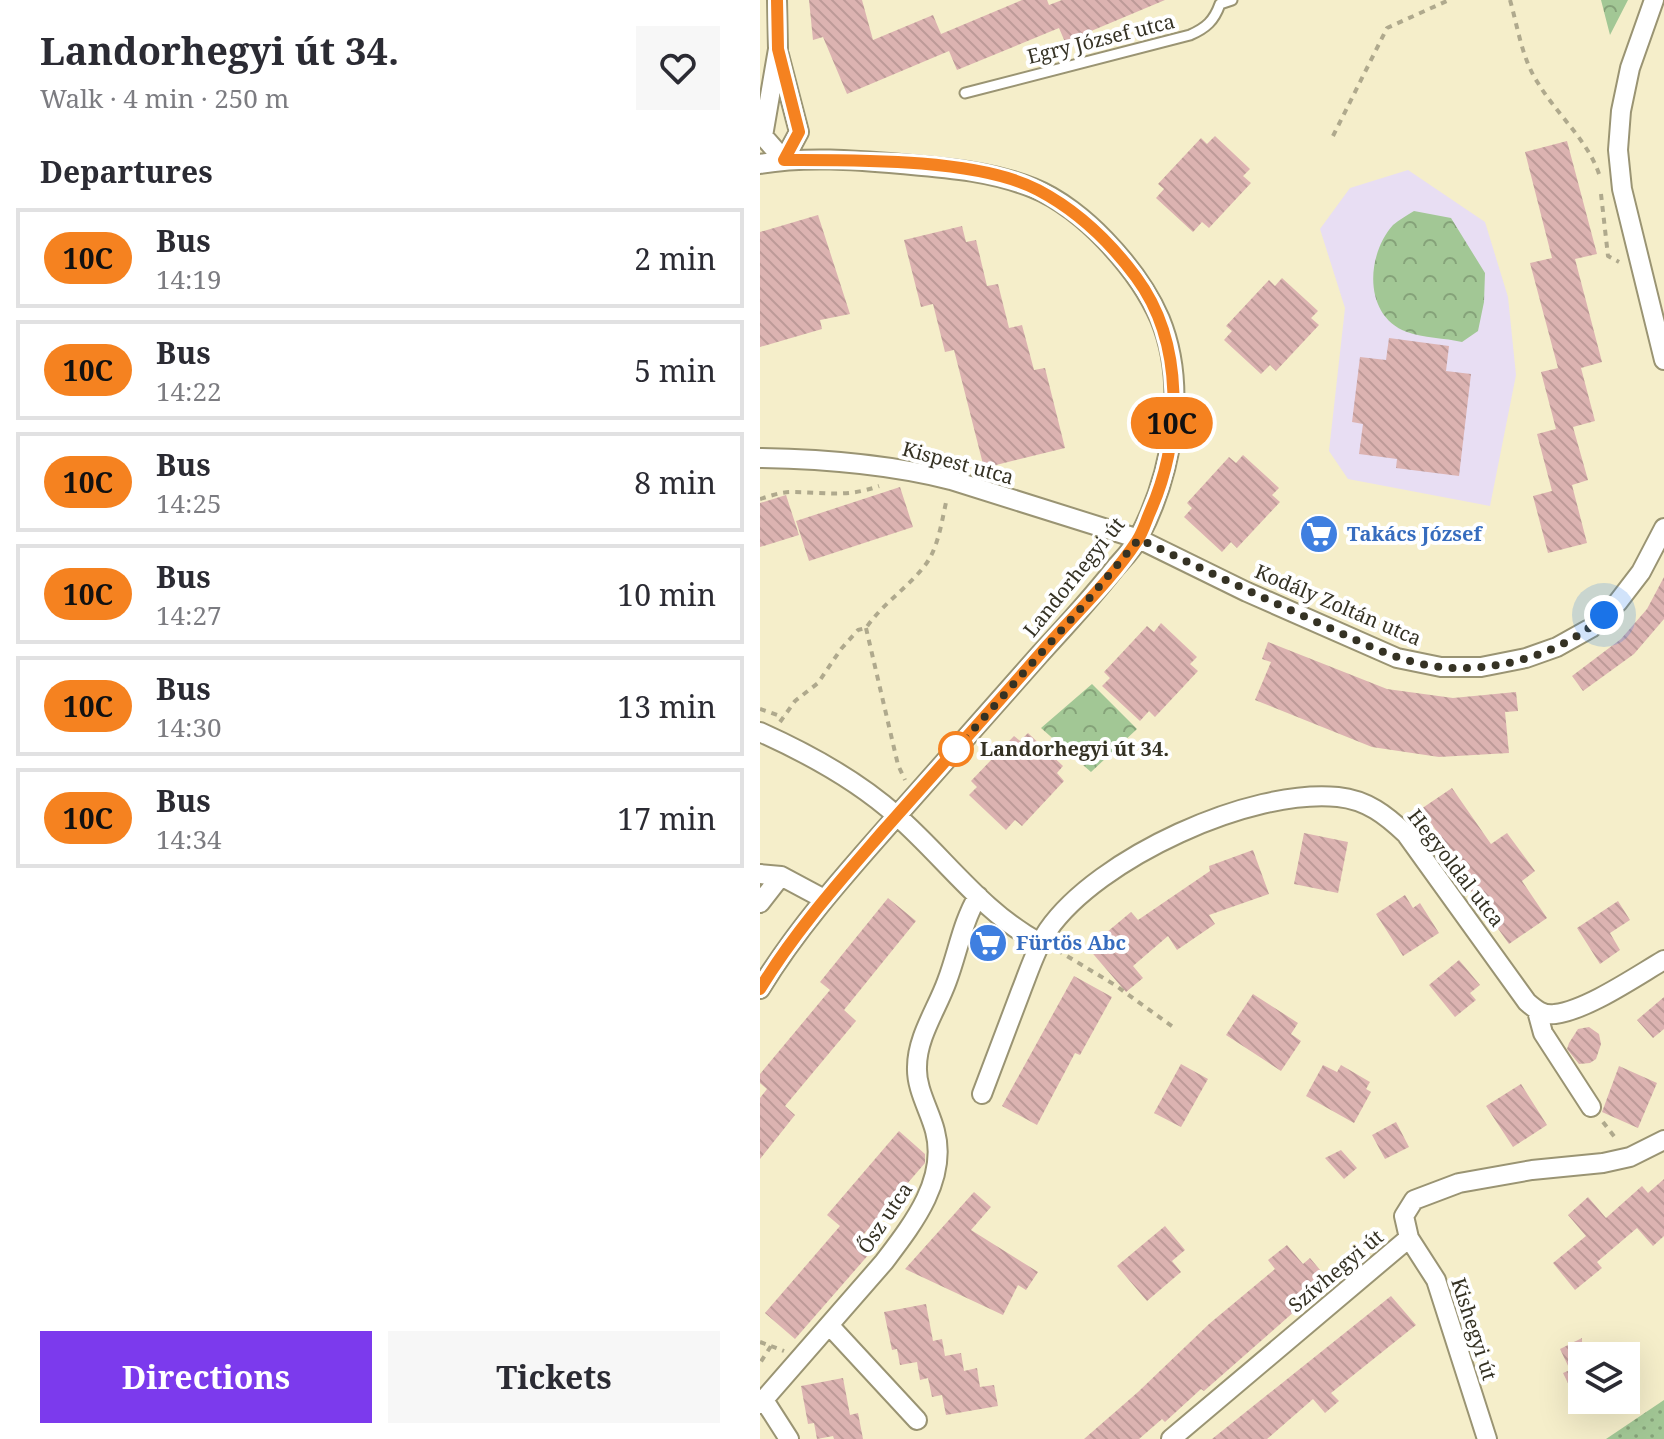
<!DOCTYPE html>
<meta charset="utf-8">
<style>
:root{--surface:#fff;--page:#f7f7f7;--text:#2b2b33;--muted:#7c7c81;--line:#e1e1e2;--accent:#7c3aed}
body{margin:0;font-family:"Noto Serif",serif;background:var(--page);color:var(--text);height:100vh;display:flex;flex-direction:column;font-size:30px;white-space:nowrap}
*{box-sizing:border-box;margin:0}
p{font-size:26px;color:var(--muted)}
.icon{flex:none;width:44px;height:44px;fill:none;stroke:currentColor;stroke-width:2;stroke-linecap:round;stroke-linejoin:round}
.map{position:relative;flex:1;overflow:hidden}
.panel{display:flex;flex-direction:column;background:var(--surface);width:760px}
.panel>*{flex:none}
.badge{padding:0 16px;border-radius:26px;font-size:28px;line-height:52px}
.tools{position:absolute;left:808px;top:1342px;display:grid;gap:16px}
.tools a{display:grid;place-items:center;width:72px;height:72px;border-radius:0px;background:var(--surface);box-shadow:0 8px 32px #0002;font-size:40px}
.you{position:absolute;width:40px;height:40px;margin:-20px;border:6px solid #fff;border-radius:50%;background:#1a73e8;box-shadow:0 0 0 12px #1a73e833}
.map>.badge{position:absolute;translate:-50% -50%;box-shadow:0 0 0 4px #fff}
h2{padding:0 40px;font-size:30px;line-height:72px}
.round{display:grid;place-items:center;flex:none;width:84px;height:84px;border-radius:0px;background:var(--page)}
.summary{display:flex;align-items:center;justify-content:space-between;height:136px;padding:0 40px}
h1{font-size:38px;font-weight:700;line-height:60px}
.action{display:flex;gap:16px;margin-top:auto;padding:16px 40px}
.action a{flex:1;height:92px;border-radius:0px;background:var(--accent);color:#fff;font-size:32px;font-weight:700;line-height:92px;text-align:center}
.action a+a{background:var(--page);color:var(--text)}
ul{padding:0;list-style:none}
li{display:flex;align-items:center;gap:24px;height:100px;margin:0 16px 12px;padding:0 24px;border:4px solid var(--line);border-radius:0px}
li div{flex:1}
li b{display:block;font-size:30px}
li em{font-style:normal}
li .badge{min-width:88px;font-weight:700;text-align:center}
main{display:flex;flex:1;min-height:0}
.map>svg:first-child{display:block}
</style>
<main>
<section class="panel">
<div class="summary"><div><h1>Landorhegyi út 34.</h1><p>Walk · 4 min · 250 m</p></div><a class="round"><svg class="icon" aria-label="heart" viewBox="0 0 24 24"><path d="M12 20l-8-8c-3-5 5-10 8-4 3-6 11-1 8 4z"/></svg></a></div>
<h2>Departures</h2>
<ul>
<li><span class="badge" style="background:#f58220;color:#111">10C</span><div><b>Bus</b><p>14:19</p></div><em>2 min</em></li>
<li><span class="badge" style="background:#f58220;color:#111">10C</span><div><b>Bus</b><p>14:22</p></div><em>5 min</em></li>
<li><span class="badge" style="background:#f58220;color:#111">10C</span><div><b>Bus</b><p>14:25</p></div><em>8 min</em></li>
<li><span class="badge" style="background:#f58220;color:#111">10C</span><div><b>Bus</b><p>14:27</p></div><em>10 min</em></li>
<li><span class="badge" style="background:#f58220;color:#111">10C</span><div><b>Bus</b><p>14:30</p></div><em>13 min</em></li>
<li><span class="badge" style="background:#f58220;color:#111">10C</span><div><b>Bus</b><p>14:34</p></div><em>17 min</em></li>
</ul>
<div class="action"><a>Directions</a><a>Tickets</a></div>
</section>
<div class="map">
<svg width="904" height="1439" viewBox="0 0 904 1439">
<defs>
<pattern id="park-crowns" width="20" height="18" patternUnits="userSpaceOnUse" patternTransform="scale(2)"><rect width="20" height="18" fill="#a2c795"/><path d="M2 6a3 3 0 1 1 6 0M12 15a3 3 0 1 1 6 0" fill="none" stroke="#85a279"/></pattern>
<pattern id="garden-dots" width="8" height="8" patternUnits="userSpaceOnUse" patternTransform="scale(2)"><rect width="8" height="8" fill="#a2c795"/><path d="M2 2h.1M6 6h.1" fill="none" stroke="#85a279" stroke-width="1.8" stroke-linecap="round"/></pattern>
<pattern id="building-back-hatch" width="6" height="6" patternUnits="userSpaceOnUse" patternTransform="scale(2)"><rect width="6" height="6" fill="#dcb3b1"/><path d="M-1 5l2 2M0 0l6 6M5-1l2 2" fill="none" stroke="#bd9a98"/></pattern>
</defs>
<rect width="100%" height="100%" fill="#f5eeca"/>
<path fill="#e8def3" d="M648,170L725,222L748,297L756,375L730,506L588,479L569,451L585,308L560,229L590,188Z"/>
<path fill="url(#park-crowns)" d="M841,0H868L850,35Z
M654,211L691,218L725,273L724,302L718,331L702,342C685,338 663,338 647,332C603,316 606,255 633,225C639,220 647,215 654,211Z
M332,684L377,729L331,772L281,728Z"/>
<path fill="url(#garden-dots)" d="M904,1400V1439H846Z"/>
<path fill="url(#building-back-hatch)" d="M49,0H102L113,40L173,15L181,34L262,0H287L289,5L302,0H405L305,42L299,28L197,70L189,51L87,94L63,37L53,40Z
M455,136L490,169L483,176L491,183L449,228L442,222L433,232L396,198L404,189L398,184L441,138L447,144Z
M807,141L837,254L815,259L842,362L821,368L835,421L813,427L828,480L812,485L827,543L788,553L773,496L792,491L777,434L796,429L781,372L798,368L770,263L792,258L765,152Z
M58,215L90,314L60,320L62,329L0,347V232Z
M202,226L206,242L216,240L227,286L238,284L249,328L262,325L274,370L285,368L305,448L224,468L194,350L185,352L173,304L161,307L144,240Z
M522,278L558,311L551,318L559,325L516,371L510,365L501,374L464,340L472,331L466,326L509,280L515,286Z
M629,338L689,346L686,371L711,374L699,476L636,468L637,459L599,454L603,424L592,422L600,357L626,360Z
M483,455L519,488L512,495L520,502L477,548L471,542L462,552L424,517L432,508L427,503L469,457L476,463Z
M140,487L153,527L49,561L36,521Z
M26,495L39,535L0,547V503Z
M904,577V619L874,654L823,691L812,676L861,639L887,609Z
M401,623L437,657L430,664L438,671L395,717L389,711L380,721L342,686L350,678L344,672L387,626L394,632Z
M508,642L627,689L693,698L756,692L758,711L745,712L749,753L679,757L612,747L495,700L511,662L502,659Z
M268,733L303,766L297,773L304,781L262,826L255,820L246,830L209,795L217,787L211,781L254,736L260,741Z
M692,788L731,844L747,833L775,871L762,881L787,918L749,944L696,870L701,866L661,809Z
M544,833L588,842L578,893L534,884Z
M493,850L509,894L449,915L455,924L417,950L408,936L373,966L383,978L366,992L328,948L371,912L378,920L450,871L449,866Z
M645,895L653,908L660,903L679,933L643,956L616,914Z
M128,898L156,921L84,1010L96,1021L25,1106L35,1115L0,1159V1098L7,1089L0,1083V1074L70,990L60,982Z
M858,901L870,920L850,933L860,950L840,964L817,928Z
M699,960L720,985L710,993L716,1000L695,1017L669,985Z
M314,976L352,997L320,1055L315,1053L277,1125L242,1106Z
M493,994L538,1023L531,1034L541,1041L521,1071L466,1035Z
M904,997V1029L893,1038L877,1020Z
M829,1027L839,1034L841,1044L836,1059L830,1063L819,1064L807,1049L809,1043L818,1029Z
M421,1064L448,1079L421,1127L394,1113Z
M563,1065L577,1072L581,1065L610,1082L606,1089L611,1092L594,1123L546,1096Z
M859,1066L897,1083L878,1128L842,1112Z
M761,1084L787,1125L753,1147L726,1106Z
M636,1122L649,1147L625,1159L612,1135Z
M139,1131L165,1154V1163L97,1242L110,1253L35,1339L5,1313L80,1226L67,1215Z
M581,1150L597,1168L584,1179L565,1158Z
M904,1179V1236L893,1246L877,1228L837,1262L842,1268L815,1290L793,1263L826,1236L808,1215L828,1197L846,1218L882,1186L888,1193Z
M214,1192L231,1207L211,1230L278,1272L266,1290L258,1285L243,1315L145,1269Z
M405,1226L425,1250L412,1261L421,1272L387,1301L357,1266Z
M527,1245L543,1264L550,1258L571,1283L545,1305L544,1303L444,1391L441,1389L405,1422L402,1419L379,1439H324L378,1392L449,1324L515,1269L508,1260Z
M631,1296L656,1325L571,1393L579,1401L565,1413L553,1399L507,1439H452Z
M166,1304L173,1341L182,1339L185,1356L201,1353L204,1371L217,1368L220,1387L234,1385L238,1406L186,1415L182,1395L172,1397L168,1378L160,1380L157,1362L140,1365L137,1349L132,1350L124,1312Z
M822,1338V1412L803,1373L810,1370L800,1349Z
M83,1378L90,1415L98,1413L103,1439H74L73,1436L57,1439L54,1423L48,1424L41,1386Z"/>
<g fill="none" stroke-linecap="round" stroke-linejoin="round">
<g stroke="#9a9473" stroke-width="13">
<path id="service" d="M205,93L430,35C446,28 454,21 460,4L472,0"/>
</g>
<g stroke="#9a9473" stroke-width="22">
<path id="minor" d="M17,0L18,49L3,136L24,160
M894,0L870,68L861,111L858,150L862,189L904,360
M19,55L39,132L24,160
M0,164C46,156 94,160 141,164C186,168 230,171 273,188C299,198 326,220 345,240C368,264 387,289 400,319C428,387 412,474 379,537C374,548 364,558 356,567C332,597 306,626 280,654C229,712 178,769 127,827C81,879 36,930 0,989
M0,458C65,459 128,464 191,480L379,539L487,592L637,658L681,667H721L766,658L797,647L831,628L858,602L881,572L904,528
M0,732C49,754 97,780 137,816C184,857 223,913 280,943
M0,874L21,876L64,899
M0,903L21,876
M777,1011L783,1033L831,1107
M222,1094C235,1060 248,1026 261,991C269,971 276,948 288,930C338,858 491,788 578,797C607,800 626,815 646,834L767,1002C775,1009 783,1016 795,1014C827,1010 875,977 904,960
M649,1238L676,1280L727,1439
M69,1325L157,1420
M4,1400L29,1439
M0,1404L124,1262C152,1225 188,1180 175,1131C170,1111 156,1089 157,1067C157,1037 177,1009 187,981C198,952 202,923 218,896
M411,1439L649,1238L644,1216L654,1200L699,1183L772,1170L843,1163L870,1157L904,1140"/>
</g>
<path stroke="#afa98d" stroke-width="4" stroke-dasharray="6 6" stroke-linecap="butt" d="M750,0C758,28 762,59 778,83C797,115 829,141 840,177
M573,136L627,28L689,0
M841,194L848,256L859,262
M0,499C10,496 21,492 31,492C65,492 86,498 119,486
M106,628L138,765L145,780
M0,709L23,717
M20,722L35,701L58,683L81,649L98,630L106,628C123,603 149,587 166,564C179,546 182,519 187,498
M297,950L355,985L413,1027
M843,1122L857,1140
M0,1342L11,1346L0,1363
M11,1346L24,1351"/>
<use href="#service" stroke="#fff" stroke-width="9"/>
<use href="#minor" stroke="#fff" stroke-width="18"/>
</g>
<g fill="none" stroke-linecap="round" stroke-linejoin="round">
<g stroke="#fff" stroke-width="18">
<path id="line" d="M0,989C35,931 80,881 124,830C178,769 233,708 287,646C317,612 352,579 377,541C383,532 386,521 390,512C422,440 425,343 376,277C350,242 318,211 278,190C217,158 93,160 24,160L39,132L18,49L17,0"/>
</g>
<use href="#line" stroke="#f58220" stroke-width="12"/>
<path stroke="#353224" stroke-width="8" stroke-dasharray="0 14.4" d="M196,749L322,607L379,539C443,569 507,600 572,629C607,645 642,663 680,667C736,673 804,654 844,615"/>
</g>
<defs>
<g id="supermarket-disc" transform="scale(2)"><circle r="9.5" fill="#3f7fe0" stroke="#fff"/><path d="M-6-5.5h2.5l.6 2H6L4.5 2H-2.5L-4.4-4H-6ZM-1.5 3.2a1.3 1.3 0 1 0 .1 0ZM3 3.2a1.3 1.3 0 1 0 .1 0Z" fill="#fff"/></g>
</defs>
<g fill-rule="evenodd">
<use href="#supermarket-disc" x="559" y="534"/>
<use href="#supermarket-disc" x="228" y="943"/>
</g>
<circle fill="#fff" stroke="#f58220" stroke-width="4" cx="196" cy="749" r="16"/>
<g text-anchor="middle" stroke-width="8" stroke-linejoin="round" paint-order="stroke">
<g font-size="20" fill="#353224" stroke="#fff">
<text transform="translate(341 39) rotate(-14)" y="7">Egry József utca</text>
<text transform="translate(198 463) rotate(15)" y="7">Kispest utca</text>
<text transform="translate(314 577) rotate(-51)" y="7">Landorhegyi út</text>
<text transform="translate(578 605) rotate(23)" y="7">Kodály Zoltán utca</text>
<text transform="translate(696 868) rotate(52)" y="7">Hegyoldal utca</text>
<text transform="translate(125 1218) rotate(-56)" y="7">Ősz utca</text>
<text transform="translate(576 1271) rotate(-40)" y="7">Szívhegyi út</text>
<text transform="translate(714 1329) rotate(72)" y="7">Kishegyi út</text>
</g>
<g font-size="20" font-weight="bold" fill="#366cbe" stroke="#fff" text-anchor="start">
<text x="587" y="541">Takács József</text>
<text x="256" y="950">Fürtös Abc</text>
</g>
<g font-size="20" font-weight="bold" fill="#353224" stroke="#fff" text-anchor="start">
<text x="220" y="756">Landorhegyi út 34.</text>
</g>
</g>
</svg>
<div class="tools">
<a><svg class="icon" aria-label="layers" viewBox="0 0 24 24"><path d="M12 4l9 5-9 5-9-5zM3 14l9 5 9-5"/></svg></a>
</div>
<div class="you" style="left:844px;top:615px"></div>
<b class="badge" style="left:412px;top:423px;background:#f58220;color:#111">10C</b>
</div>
</main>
